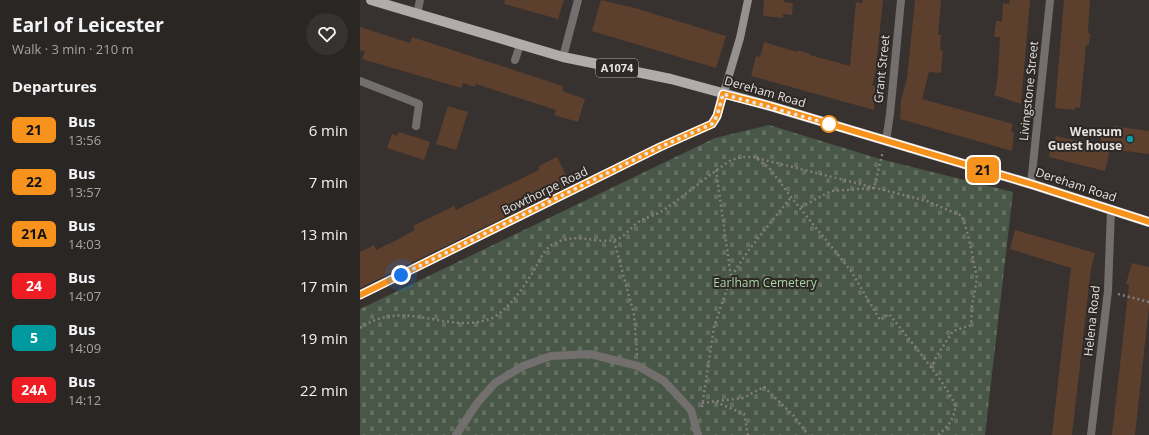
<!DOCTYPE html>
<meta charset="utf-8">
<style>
:root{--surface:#292623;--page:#353230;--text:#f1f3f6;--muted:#a5a5a6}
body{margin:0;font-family:"Open Sans",sans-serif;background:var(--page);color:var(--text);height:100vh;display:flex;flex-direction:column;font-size:15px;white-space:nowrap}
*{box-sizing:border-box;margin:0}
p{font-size:13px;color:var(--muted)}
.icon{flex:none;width:22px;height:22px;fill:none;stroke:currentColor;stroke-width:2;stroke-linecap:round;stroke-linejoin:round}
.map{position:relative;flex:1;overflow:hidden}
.panel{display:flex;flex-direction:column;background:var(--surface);width:360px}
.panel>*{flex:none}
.badge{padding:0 8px;border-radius:6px;font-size:14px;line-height:26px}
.you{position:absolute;width:20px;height:20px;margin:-10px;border:3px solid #fff;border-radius:50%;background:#1a73e8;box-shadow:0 0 0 6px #1a73e833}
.map>.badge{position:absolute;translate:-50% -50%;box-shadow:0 0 0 2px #fff}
h2{padding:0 12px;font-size:15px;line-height:36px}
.round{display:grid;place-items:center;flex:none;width:42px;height:42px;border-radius:21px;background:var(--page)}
.head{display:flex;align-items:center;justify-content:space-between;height:68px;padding:0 12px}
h1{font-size:19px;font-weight:700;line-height:30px}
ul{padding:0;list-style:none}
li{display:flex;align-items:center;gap:12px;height:52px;padding:0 12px}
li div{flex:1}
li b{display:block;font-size:15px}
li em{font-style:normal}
li .badge{min-width:44px;font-weight:700;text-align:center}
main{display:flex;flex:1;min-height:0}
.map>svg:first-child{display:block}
</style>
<main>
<section class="panel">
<div class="head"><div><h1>Earl of Leicester</h1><p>Walk · 3 min · 210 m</p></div><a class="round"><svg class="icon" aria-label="heart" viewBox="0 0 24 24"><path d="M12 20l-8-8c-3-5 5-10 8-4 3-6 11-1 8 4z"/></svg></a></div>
<h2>Departures</h2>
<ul>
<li><span class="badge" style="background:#f7931d;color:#111">21</span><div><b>Bus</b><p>13:56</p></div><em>6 min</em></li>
<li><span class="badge" style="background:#f7931d;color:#111">22</span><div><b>Bus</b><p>13:57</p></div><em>7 min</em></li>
<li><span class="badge" style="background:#f7931d;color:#111">21A</span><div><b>Bus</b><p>14:03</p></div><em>13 min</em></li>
<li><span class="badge" style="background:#ee1d23;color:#fff">24</span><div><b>Bus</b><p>14:07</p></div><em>17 min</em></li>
<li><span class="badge" style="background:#009a9e;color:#fff">5</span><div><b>Bus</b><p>14:09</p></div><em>19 min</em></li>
<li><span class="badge" style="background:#ee1d23;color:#fff">24A</span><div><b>Bus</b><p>14:12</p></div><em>22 min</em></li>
</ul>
</section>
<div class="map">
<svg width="789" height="435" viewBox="0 0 789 435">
<defs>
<pattern id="cemetery-stones" width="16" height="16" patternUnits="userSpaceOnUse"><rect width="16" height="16" fill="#485747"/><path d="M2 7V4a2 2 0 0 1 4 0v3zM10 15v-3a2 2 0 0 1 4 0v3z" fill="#626f61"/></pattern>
</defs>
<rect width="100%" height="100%" fill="#37322f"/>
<path fill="url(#cemetery-stones)" d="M409,125L520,159L653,192L625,435H0V309L355,138Z"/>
<path fill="#5d3f2d" d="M145,0H204L198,19L144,4Z
M241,0L275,8L366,36L356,68L232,31Z
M404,0H424V2L433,3L432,15L423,14V18L403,16Z
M503,0H523L515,75L512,85L515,86L514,110L391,76L396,56L400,57L404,42L437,52V50L450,54V55L490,66L496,2L502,3Z
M555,0H581L578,35H581L580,50L583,51L581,73L569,72L562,99L653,124L651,131L654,132L652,151L540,119L541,100L547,79Z
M650,0H670L661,104L634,95L636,89L638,74L640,37H634L636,21H642L643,3L649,4Z
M704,0H730L728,33H730L729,45H726L720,108L715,107V110L695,108Z
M0,27L50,43L52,37L203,86L202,91L225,99L218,122L194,115L196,110L116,84L115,87L103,83L101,88L2,59L5,51L0,50Z
M88,106L108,112L96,150L76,144Z
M753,126L789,131V154L750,149L745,171L689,157L691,139L695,140L696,136L739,146L742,133L752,135Z
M39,132L70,142L64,160L27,148L32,134L37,136Z
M197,157L211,185L0,288V252L14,245L16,250L37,240L55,230L53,226L94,206L96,210L179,170V166Z
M655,230L735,253L731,269L712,435H692L711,268L650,249Z
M772,263L789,267V307L775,435H752L769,285L766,284Z"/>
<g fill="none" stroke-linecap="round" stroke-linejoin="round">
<path stroke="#827e7b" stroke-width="2.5" stroke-dasharray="2 3" stroke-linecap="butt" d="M397,158L567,201L602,216L608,235L617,278L612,306L611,325L593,331L576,357L572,370
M356,170L371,277
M441,207L471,191L514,188L523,151
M254,241L274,314L277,355
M758,294L789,302
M0,328C45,298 83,333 127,320C147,314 165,285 176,267C179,261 183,252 189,247C199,239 214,237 227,239C235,240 245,242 254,240C265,238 271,226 280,221C287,217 296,215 302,211C326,195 347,176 371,160L383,157H395L410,169L431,197L491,271L520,320L529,314C540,328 595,394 595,407C595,419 586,428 578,435
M356,402L384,414L388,435
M342,403L383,398L404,387L434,416L448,435
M342,407L354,327L371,277L388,251L431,197"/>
<path stroke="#736f6f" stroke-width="8" d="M57,14L60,0
M155,60L160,45
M0,81L59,104L56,126
M96,435L118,402L135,383L163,366L191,356L230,354L278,366L304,381L331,410L338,435"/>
<path stroke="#736f6f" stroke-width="8" d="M203,57L218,0
M526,141L530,114L541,0
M671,184L690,0
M731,435L748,291L751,209"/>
<path stroke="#969191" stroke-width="8" d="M0,295L300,147L352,124L357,116L380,38L388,0"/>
<path stroke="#b1abab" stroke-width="10" d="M11,0L203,57L311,79L410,106L671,184L789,222"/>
</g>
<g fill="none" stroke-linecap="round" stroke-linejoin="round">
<g stroke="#fff" stroke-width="9">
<path id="line" d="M0,295L300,147L352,124L357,116L363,94L410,106L671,184L789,222"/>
</g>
<use href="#line" stroke="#f7931d" stroke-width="6"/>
<path stroke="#e6e3e1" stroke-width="4" stroke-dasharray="0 7.2" d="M41,275L300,147L352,124L357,116L363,94L469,124"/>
</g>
<circle fill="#fff" stroke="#f7931d" stroke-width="2" cx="469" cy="124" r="8"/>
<circle fill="#0f9aa8" stroke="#2d2825" stroke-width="1.5" cx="770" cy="139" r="4"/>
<g text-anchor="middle" stroke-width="4" stroke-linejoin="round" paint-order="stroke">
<rect fill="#2d2825" stroke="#aeaba9" stroke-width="1" x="236" y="59" width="42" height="18" rx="3"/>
<g font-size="11" font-weight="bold" fill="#e6e3e1">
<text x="257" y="72">A1074</text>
</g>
<g font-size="12" fill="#e6e3e1" stroke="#2d2825">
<text transform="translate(522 69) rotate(-84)" y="4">Grant Street</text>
<text transform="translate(669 91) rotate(-84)" y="4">Livingstone Street</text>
<text transform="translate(405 92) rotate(16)" y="4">Dereham Road</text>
<text transform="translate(716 185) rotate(18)" y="4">Dereham Road</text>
<text transform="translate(185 191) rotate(-26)" y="4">Bowthorpe Road</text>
<text transform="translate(732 321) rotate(-84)" y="4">Helena Road</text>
</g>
<g font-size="12" font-weight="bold" fill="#e6e3e1" stroke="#2d2825" text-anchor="end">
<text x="762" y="136">Wensum<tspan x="762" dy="14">Guest house</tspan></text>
</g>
<g font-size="12" fill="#aad7a6" stroke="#2d2825">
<text x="405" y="287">Earlham Cemetery</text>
</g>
</g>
</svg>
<div class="you" style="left:41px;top:275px"></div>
<b class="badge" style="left:623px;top:170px;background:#f7931d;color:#111">21</b>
</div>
</main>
